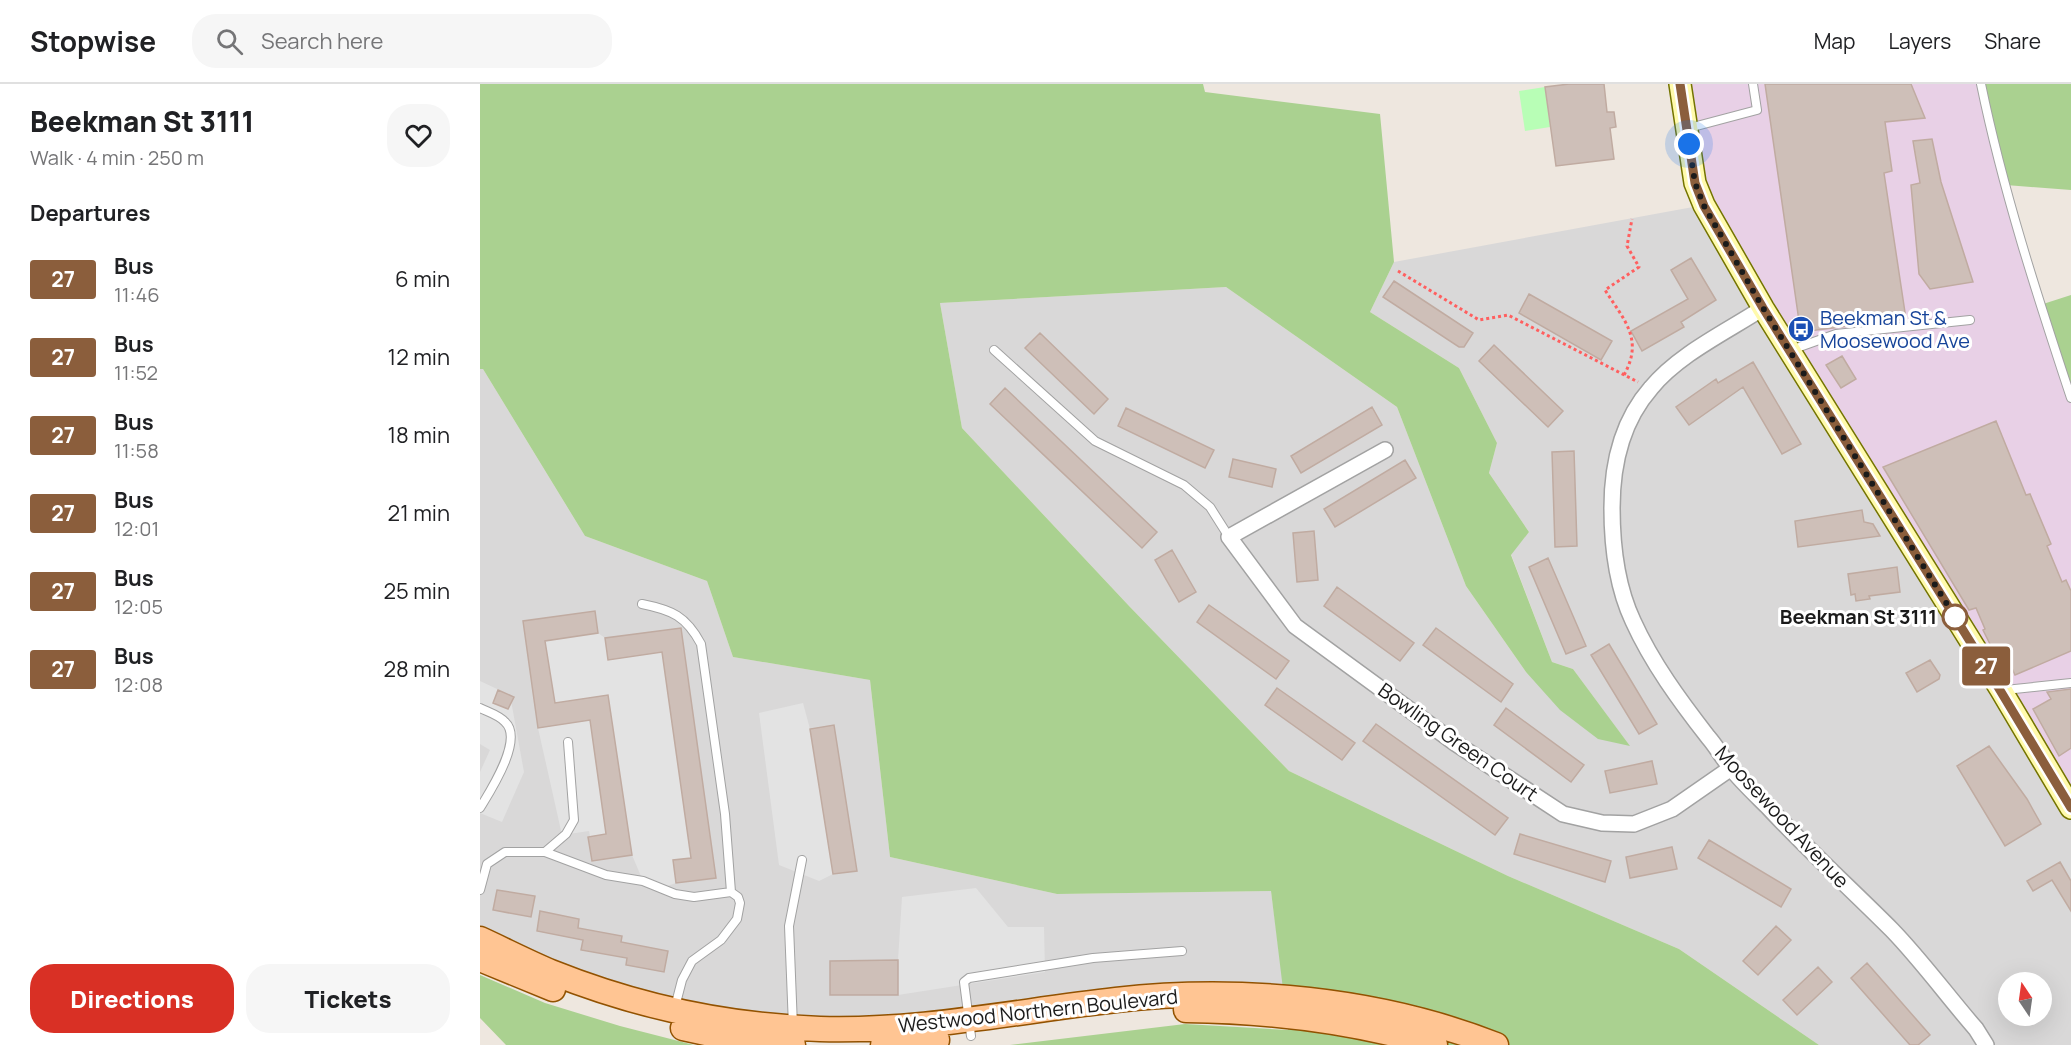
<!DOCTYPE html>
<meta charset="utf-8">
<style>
:root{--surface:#fff;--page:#f6f6f6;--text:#202124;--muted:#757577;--line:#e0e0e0;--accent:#d93025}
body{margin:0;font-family:Manrope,sans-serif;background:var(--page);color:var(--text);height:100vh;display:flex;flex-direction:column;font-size:22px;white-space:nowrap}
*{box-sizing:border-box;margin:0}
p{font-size:20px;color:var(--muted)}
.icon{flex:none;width:33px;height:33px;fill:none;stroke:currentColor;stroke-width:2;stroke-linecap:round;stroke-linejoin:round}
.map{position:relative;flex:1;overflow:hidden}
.panel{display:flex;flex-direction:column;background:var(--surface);width:480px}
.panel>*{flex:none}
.badge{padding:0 12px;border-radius:4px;font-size:21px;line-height:39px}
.needle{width:39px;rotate:347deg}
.controls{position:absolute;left:1518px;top:888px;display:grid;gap:12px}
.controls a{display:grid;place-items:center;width:54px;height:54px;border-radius:50%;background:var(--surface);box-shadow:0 6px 24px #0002;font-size:30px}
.you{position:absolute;width:30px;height:30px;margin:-15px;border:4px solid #fff;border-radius:50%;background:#1a73e8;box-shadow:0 0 0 9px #1a73e833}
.map>.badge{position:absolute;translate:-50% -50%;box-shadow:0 0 0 3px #fff}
h2{padding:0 30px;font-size:22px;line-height:54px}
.round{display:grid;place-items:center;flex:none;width:63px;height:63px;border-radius:24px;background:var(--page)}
.head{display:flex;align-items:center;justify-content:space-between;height:102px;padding:0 30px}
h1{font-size:28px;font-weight:800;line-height:45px}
.button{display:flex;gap:12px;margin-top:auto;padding:12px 30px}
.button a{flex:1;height:69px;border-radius:24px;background:var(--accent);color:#fff;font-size:24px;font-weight:800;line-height:69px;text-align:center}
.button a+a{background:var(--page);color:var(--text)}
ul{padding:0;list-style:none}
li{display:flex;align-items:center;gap:18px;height:78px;padding:0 30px}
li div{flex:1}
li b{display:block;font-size:22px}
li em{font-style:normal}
li .badge{min-width:66px;font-weight:700;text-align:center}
header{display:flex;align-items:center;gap:36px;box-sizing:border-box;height:84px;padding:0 30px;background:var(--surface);border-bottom:2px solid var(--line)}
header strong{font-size:28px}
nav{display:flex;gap:33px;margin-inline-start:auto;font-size:21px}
.search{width:420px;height:54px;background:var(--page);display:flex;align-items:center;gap:15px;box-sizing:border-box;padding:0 21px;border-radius:24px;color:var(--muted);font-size:22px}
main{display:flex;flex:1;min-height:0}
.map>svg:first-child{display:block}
</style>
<header>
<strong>Stopwise</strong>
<div class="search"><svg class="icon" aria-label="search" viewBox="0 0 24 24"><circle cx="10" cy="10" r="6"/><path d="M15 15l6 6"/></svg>Search here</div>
<nav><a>Map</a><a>Layers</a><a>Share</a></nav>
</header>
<main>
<section class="panel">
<div class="head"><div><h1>Beekman St 3111</h1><p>Walk · 4 min · 250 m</p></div><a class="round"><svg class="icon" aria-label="heart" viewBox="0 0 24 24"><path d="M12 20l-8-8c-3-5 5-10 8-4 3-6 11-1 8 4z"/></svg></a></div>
<h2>Departures</h2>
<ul>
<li><span class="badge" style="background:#8b5e3c;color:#fff">27</span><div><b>Bus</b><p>11:46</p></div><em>6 min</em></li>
<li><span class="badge" style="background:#8b5e3c;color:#fff">27</span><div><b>Bus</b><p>11:52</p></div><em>12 min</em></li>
<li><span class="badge" style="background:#8b5e3c;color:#fff">27</span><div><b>Bus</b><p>11:58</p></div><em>18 min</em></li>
<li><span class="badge" style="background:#8b5e3c;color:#fff">27</span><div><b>Bus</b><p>12:01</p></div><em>21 min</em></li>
<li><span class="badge" style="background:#8b5e3c;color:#fff">27</span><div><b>Bus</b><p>12:05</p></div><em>25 min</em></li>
<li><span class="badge" style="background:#8b5e3c;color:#fff">27</span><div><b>Bus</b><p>12:08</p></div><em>28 min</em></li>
</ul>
<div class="button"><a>Directions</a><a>Tickets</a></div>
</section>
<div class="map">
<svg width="1591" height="961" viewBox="0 0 1591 961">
<rect width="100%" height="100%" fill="#eee7df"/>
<path fill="#d9d8d8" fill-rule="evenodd" d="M1224,121L1591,724V961H1339L1199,865L1028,792L809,687L650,523L482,344L460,219L746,203L917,323L986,502L1046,588L1149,661L1093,585L1072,578L1031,470L1049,448L1009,389L1017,359L979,284L890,228L914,178ZM1528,898H1562V932H1528Z
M0,285H3L105,452L227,497L253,573L390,596L410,773L577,810L791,807L805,914L506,934L249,937L0,855Z"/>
<path fill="#e8d0e6" d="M1200,0H1501L1526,101L1591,314V724L1224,121Z"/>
<path fill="#aad190" d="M0,0H723L725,8L900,30L914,178L890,228L979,284L1017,359L1009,389L1049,448L1031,471L1072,578L1093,585L1150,662L1118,655L1080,626L1046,588L986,502L917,323L746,203L460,219L482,344L650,523L809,687L1028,792L1199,865L1339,961H530L705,940L808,946L791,807L577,810L410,773L390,596L253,573L227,497L105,452L3,285H0Z
M1501,0H1591V106L1526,101Z
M1591,211V314L1560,221Z
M0,891L65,919L140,942L214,961H26L0,934Z"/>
<path fill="#b8feb6" d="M1065,3L1070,43L1045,47L1039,7Z"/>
<path fill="#e3e3e3" d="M118,549L125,554L128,576L182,568L211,774L193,777L196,799L181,804L163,797L152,771L128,611L75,619L65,557Z
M0,597L30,611L44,688L22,738L0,729V688L10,666L0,660Z
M323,619L330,645L353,790L339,797L299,781L279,629Z
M110,636L126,750L110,752L109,747L82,751L58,644Z
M496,804L528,843H564L565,888L418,911V876L422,813Z"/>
<path fill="#cebfb8" stroke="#c0aba1" stroke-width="1.5" d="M1089,0H1124L1127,28H1134L1136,43L1130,44L1134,75L1076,82L1065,3Z
M1285,0H1431L1445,34L1405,38L1412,87L1404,89L1426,235L1329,247L1327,237H1319Z
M1452,55L1461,98L1493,198L1450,205L1439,190L1431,101L1440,99L1433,57Z
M1211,174L1236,216L1201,238L1204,243L1162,267L1151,247L1208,215L1191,186Z
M914,197L993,249L984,263H979L903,213Z
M1049,210L1132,257L1121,276L1039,229Z
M560,249L628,315L614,330L545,264Z
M1014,261L1083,327L1068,343L999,277Z
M1362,272L1376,295L1361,304L1346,281Z
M1273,278L1321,360L1302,370L1263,303L1209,341L1196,323L1236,295L1238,299Z
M525,304L677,448L662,464L510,320Z
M892,323L902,341L821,389L811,372Z
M646,324L734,366L725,384L638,342Z
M1516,337L1546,411L1550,410L1571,460L1567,462L1582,498L1586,496L1591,507V567L1535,591L1522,562L1513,566L1503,546L1505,545L1496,524L1489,526L1403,383Z
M1094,367L1097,462L1075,463L1072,368Z
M753,375L796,385L792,403L749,393Z
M925,376L936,394L855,443L844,425Z
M1382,426L1384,438L1393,440L1400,452L1318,463L1315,437Z
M834,447L838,496L817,498L813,449Z
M692,466L716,508L699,518L675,476Z
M1068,474L1106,562L1086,570L1049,483Z
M1417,483L1420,508L1389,512L1390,515L1376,517L1375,510L1371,511L1368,490Z
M857,503L934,559L920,577L844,522Z
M729,521L809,577L796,595L717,538Z
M115,527L118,549L65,557L75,619L128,611L152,771L112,777L108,753L126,750L110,636L58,644L43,537Z
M201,544L236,794L196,799L193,776L211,774L182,568L128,576L125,554Z
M956,544L1033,600L1021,618L943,561Z
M1129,560L1177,640L1159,650L1111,571Z
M1450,576L1460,591L1459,595L1437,608L1426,589Z
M797,604L875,659L862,676L785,621Z
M1591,605V664L1579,672L1553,625L1571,615L1567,608Z
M18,606L34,613L28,625L13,619Z
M1026,624L1104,681L1091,698L1014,641Z
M896,640L1028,734L1015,751L883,657Z
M354,641L377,787L353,790L330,645Z
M1509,662L1547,715L1561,740L1525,762L1477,682Z
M1172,677L1177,700L1130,709L1125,687Z
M1040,750L1131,777L1125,798L1034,770Z
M1229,756L1311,805L1301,823L1218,774Z
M1192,763L1197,785L1150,794L1146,773Z
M1580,778L1591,797V827L1572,796L1553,807L1547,797Z
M17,806L55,812L51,833L13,826Z
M60,827L99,835L98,844L142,852L141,858L188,867L184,888L146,881L147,874L101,866L103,856L57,847Z
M1296,842L1311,856L1278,891L1263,877Z
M418,876V911H350V877Z
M1387,879L1450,951L1438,961H1430L1371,894Z
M1338,883L1352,898L1317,931L1303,916Z"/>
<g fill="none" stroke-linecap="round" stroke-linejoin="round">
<g stroke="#a2a2a2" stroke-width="10">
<path id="lane" d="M1501,0C1523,107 1557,211 1591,314
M1209,44L1277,26L1273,0
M514,266L615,357L704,401L730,423L749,453
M1311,266L1356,250L1490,236
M162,520C192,526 206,532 221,560L245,730L251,808
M1525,606L1591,599
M0,624C8,628 19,631 25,638C44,655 11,706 0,724
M65,768L86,750L94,736L88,658
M0,806L7,780L25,768H65L126,791L163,797L195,810L214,813L251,808L258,813L260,819L257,835L241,856L212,877L202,896L195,923
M313,942L309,842L322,776
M491,952L484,898L489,894L613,874L702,867"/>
</g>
<g stroke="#a2a2a2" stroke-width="18">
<path id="street" d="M1283,224C1246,248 1199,270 1171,304C1142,337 1132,381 1132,424C1132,461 1137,503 1153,537C1172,579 1200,617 1228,653C1236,662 1242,673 1250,683C1261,697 1275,710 1288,723C1328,766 1371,805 1412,846C1442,877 1468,913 1496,945L1506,961
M905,366L749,453L815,542L975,659L1083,730L1122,739L1154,740L1192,725L1251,684"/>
</g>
<g stroke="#747400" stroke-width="24">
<path id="secondary" d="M1200,0L1215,99L1224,121L1283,224L1521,606L1591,724"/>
</g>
<g stroke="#925200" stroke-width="27">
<path id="primary" d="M0,855C24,866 47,878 71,888C156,922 249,942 340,945C440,948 537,927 636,916C761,902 899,915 1016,961
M0,875L73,905
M706,926C791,927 874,937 955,961
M203,944L244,953L313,961
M403,961L457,956"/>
</g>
<path stroke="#ff5f5f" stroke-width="3" stroke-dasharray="3 3" stroke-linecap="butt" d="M918,187L999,236L1028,231L1158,298
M1144,291C1164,255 1144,236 1125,206L1159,183L1147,162L1152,135"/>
<use href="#lane" stroke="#fff" stroke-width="8"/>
<use href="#street" stroke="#fff" stroke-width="15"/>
<use href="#secondary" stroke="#fffaac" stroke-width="21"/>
<use href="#primary" stroke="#ffc593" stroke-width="24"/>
</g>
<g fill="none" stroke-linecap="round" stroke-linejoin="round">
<g stroke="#fff" stroke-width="14">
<path id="line" d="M1200,0L1215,99L1224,122L1283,224L1509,588L1591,724"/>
</g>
<use href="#line" stroke="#8b5e3c" stroke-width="9"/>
<path stroke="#1b1b1b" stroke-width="6" stroke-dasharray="0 10.8" d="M1209,60L1215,99L1224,122L1283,224L1475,533"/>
</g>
<defs>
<g id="bus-disc" transform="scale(1.35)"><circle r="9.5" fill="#1a4fb4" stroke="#fff"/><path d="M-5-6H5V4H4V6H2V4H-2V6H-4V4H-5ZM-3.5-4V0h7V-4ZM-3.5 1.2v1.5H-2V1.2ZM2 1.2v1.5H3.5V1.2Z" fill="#fff"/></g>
</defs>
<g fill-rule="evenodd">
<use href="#bus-disc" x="1321" y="245"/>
</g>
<circle fill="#fff" stroke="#8b5e3c" stroke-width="3" cx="1475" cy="533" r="12"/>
<g text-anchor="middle" stroke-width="6" stroke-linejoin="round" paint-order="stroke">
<g font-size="20" fill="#164399" stroke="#fff" text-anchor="start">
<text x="1340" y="241">Beekman St &amp;<tspan x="1340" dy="23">Moosewood Ave</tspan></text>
</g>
<g font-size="20" font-weight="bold" fill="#1b1b1b" stroke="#fff" text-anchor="end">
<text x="1457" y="540">Beekman St 3111</text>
</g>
<g font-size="20" fill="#1b1b1b" stroke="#fff">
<text transform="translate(978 658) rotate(35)" y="7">Bowling Green Court</text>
<text transform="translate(1302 733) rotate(47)" y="7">Moosewood Avenue</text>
<text transform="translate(558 927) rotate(-6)" y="7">Westwood Northern Boulevard</text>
</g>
</g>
</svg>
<div class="controls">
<a><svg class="needle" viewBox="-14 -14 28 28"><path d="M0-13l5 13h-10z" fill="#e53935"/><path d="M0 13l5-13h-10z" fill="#757577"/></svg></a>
</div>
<div class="you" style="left:1209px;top:60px"></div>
<b class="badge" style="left:1506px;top:582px;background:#8b5e3c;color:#fff">27</b>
</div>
</main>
